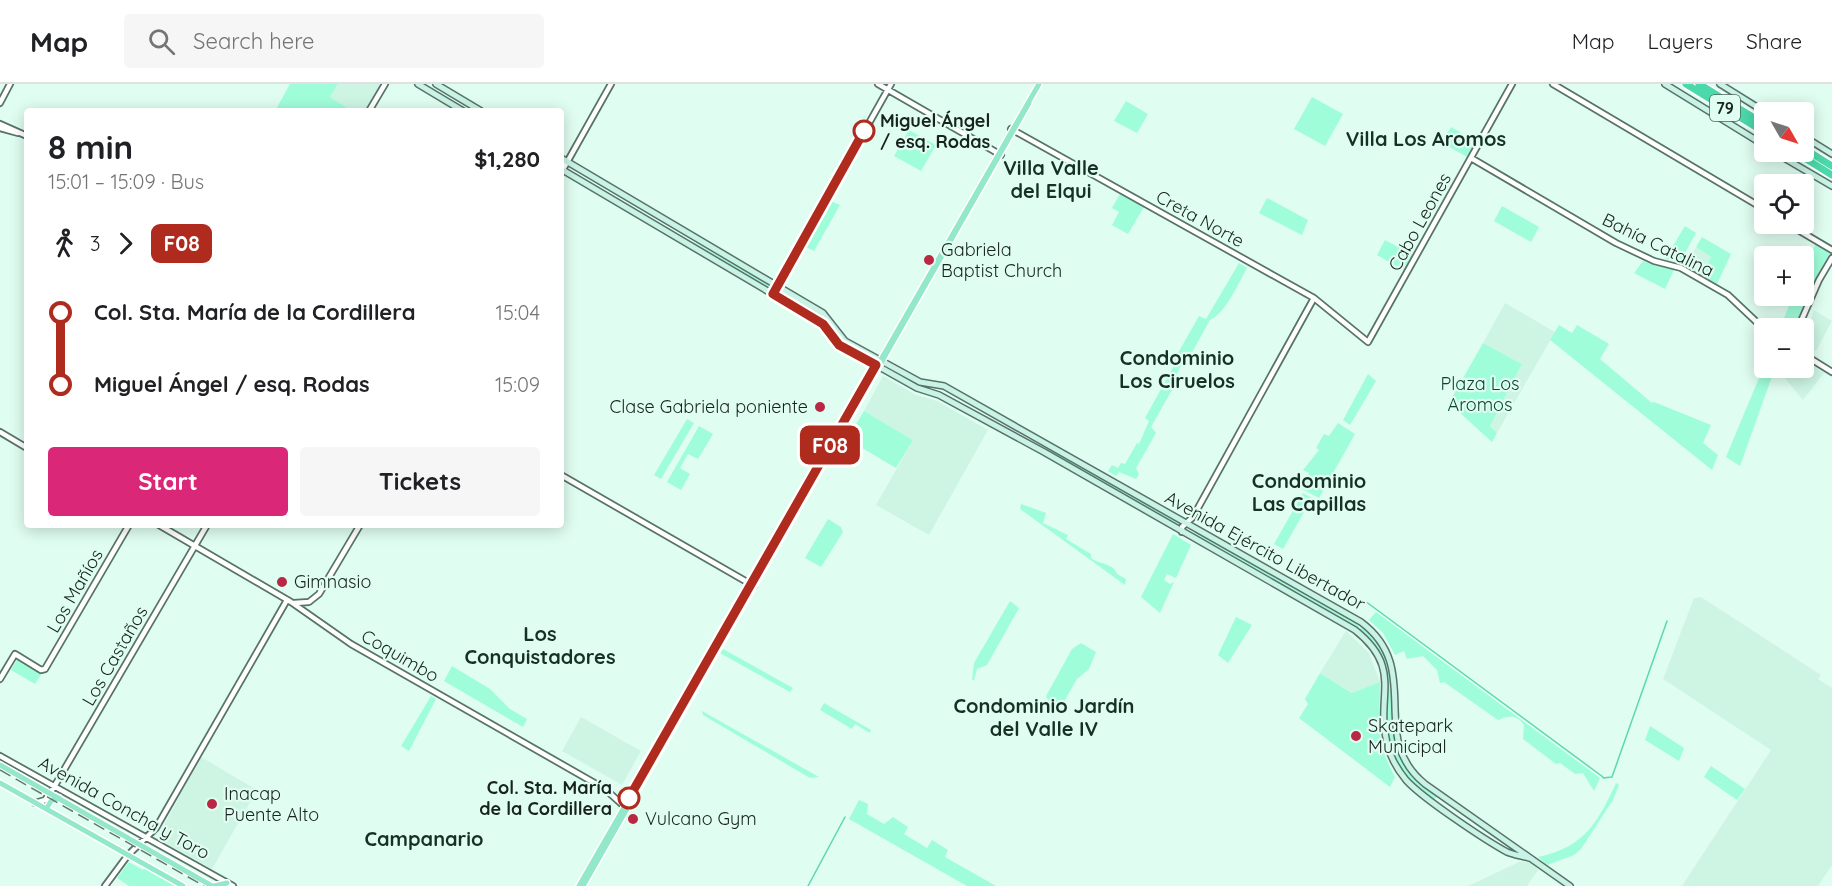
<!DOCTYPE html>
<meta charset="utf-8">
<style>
:root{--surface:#fff;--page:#f6f6f6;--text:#202124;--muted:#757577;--line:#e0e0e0;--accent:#db2777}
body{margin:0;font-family:Quicksand,sans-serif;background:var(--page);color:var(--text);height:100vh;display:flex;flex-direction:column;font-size:22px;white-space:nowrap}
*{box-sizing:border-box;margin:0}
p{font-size:20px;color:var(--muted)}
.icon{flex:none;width:33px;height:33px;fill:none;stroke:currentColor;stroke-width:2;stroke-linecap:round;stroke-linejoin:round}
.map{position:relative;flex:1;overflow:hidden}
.sheet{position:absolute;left:24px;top:24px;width:540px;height:420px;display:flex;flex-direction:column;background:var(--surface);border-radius:6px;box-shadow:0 3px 15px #0003}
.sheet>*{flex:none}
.badge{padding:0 12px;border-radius:9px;font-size:21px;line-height:39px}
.needle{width:39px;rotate:129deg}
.fabs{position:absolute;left:1754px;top:18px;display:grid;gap:12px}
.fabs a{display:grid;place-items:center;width:60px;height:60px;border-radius:6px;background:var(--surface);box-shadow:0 3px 15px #0003;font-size:30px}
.map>.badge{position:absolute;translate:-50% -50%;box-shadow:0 0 0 3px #fff}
.legs{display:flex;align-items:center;gap:9px;height:66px;padding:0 24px;font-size:20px}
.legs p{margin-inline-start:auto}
.summary{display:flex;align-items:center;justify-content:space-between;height:102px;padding:0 24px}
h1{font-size:33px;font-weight:800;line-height:45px}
.primary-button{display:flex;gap:12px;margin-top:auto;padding:12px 24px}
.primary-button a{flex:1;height:69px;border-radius:6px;background:var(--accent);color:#fff;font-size:24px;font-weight:800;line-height:69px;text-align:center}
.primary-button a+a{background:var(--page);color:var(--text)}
ul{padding:0 24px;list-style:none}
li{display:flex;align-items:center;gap:21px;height:72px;font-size:22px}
li i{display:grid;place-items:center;width:9px;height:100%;margin:0 8px;background:currentColor}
li i::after{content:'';width:15px;height:15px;margin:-8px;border:4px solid;border-radius:50%;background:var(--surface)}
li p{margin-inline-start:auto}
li:first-child i{background:linear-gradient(#0000 50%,currentColor 0)}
li:last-child i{background:linear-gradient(currentColor 50%,#0000 0)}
header{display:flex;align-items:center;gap:36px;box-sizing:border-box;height:84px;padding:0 30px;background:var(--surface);border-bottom:2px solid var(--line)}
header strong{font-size:28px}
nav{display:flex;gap:33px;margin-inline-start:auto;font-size:21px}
.search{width:420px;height:54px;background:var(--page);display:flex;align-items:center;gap:15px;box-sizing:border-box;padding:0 21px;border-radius:6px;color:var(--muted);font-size:22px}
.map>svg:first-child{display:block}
</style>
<header>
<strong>Map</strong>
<div class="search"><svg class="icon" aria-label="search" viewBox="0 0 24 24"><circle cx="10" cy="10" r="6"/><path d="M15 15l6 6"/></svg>Search here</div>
<nav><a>Map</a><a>Layers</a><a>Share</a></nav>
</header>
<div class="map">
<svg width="1832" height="802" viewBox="0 0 1832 802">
<rect width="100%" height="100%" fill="#dffdf0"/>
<path fill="#cef5e4" d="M338,0H381L365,27H352L330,13Z
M1696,163L1711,173L1701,191L1685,181Z
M1505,219L1555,248L1497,349L1490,342L1522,280L1483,259Z
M1814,226L1832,237L1816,267L1803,259Z
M1803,275L1824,289L1803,316L1783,292L1786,284H1803Z
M883,292L916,311L937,317L988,346L929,451L876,421L913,356L864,327Z
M1701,513L1821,591L1818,595L1832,604V781L1818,802H1682L1771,666L1663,595L1694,514Z
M1346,547L1369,569L1380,598L1353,609L1320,589Z
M581,633L641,667L622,701L562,667Z
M201,673L257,706L212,785L157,754Z
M1532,777L1538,786L1527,802H1468L1519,778Z"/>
<path fill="#a0fdda" d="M290,0H338L330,13L352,27H275Z
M1312,13L1343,30L1325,62L1294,45Z
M1126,17L1148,30L1137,49L1114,37Z
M1451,43L1477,58L1469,74L1442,59Z
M909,46L936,61L921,87L894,72Z
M1120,110L1144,123L1128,150L1112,141L1119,128L1112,124Z
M1267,114L1308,136L1302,151L1259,129Z
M831,117L840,121L814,167L806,163Z
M1502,122L1539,143L1531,158L1494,137Z
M1685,142L1696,149L1680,178L1665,175Z
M1702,153L1731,170L1717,200L1701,191L1711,173L1696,163Z
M1385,156L1413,171L1405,187L1377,171Z
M693,158L771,201L768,206L692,161Z
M1816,159L1830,170L1819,188L1796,244H1780L1793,212H1803V188Z
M1643,177L1674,186L1665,205L1634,189Z
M1239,179L1247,184C1239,198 1226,229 1210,236L1185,281L1182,280L1174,295L1177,297L1151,343L1156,349L1136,384L1139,390L1136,395L1119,388L1116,392L1108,387L1112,381L1118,384L1121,379L1125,380L1137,359L1139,360L1149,337L1145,334L1176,278L1174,276L1199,232L1206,235Z
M1559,241L1572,249L1577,241L1609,260L1600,275L1652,319L1654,318L1711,341L1703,359L1718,371L1712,386L1550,256Z
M1483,259L1522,280L1490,342L1497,349L1492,358L1449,319Z
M1764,282L1775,284L1740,382L1726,373Z
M1368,290L1376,297L1350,341L1343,336Z
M864,327L913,356L896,384L847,355Z
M687,335L694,339L661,395L654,391Z
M1338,339L1355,350L1319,414L1302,405L1309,389L1303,386L1319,366L1316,364L1324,350L1329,352Z
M699,342L713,350L698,375L688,370L680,384L690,390L681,406L667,398Z
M1053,365L1183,440L1180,443L1050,369Z
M1303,409L1312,414L1283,465L1274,460Z
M1021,420L1046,429L1043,439L1068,451L1066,455L1091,470V474C1101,481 1113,479 1117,490L1126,495L1125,501L1020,425Z
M828,435L841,443L843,448L821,483L805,474Z
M1195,447L1352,534L1360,542L1357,544L1193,452Z
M1173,450L1191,461L1176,494L1167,490L1164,496L1170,500L1174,498L1160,529L1141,513Z
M1010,517L1019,524L987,581L977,585L974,596H972L974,579Z
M1376,528L1600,694L1594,707L1583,689L1575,690L1560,679L1556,680L1523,655L1524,641C1517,631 1509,631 1498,636L1444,598L1440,599L1437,586L1423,572L1407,575L1404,567L1395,571L1383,549L1369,536Z
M1236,533L1252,541L1228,579L1218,571Z
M1363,541C1372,550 1381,559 1386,570C1389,577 1390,586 1391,593C1401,650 1380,673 1438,711L1434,716C1349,662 1422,598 1359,546Z
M1081,559L1096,568L1089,585L1077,595L1062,621L1054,622L1048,630L1046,629L1050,620L1046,612L1072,565Z
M723,565L793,604L790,608L720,569Z
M18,574L42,589L35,600L11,586Z
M452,582L490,605L510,625L527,635L523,643L444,597Z
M1320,589L1352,609L1380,598C1380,640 1374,654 1395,693L1390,703L1299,634L1308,620L1305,615Z
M431,612L436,615L409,667L401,662Z
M824,619L871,646L870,649L855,640L852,645L820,626Z
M702,627L819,693L810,694L703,631Z
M1650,642L1684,664L1679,677L1645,656Z
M1711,682L1745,705L1737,716L1704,693Z
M1616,699L1619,701L1613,716L1581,765L1574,771L1547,781L1538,773C1584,763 1597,740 1616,699Z
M859,716L868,720L867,730L884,740L893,733L908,743L904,750L927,764L932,756L948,766L945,773L996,802H967L849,735Z
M129,778L143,786L144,784L177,802H129L117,794Z"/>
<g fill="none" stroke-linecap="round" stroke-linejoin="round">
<path stroke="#5ad9ae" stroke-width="1.5" d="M1365,517L1603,693
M1603,694L1612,693L1667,537
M808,802L845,733"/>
<g stroke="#587368" stroke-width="8">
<path id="tertiary" d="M878,0L1001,71
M1553,0L1764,125
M0,19L10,0
M369,27L385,0
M0,40L27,52
M0,44L18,49
M1011,45L1314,214L1368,258L1512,0
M1471,74L1616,159L1654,177L1681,184L1728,211L1764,245
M561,89L611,0
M1788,140L1832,166
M773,210L891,0
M1798,244L1819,196L1832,174
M1803,270L1832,288
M0,348L27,364
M561,391L754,502
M159,441L291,518L351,560L605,705L625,723
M1182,448V443L1193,433L1314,214
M294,519L309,518L319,510L360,441
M0,595L15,570L41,586L45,585L129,441
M0,672L233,802
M35,719L45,716L54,703L207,441
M105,802L128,771L156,744L287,516"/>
</g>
<g stroke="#587368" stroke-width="8">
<path id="secondary" d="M418,0L463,27
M436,0L481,27
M1665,0L1764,61
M1720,0L1765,28
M1803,52L1832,70
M1774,68L1832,102
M561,74L823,229L845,257L920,298L944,302L1361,538C1425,586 1366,652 1425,700L1570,802
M561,85L820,238L842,262L917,304L939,311L1044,368L1355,546C1404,585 1375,612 1387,659C1390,673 1397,685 1406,696C1422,714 1485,756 1507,768C1514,771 1522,772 1529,774"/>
</g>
<g stroke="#fff" stroke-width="8">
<path id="primary" d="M0,681L212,802
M0,699L183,802
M48,722L51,717L59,714
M214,802L227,799
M579,802L1039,0
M583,802L1029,19"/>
</g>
<g stroke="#fff" stroke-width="10">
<path id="motorway" d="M1686,0L1764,48
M1699,0L1764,40
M1803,64L1832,82
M1795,68L1832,91"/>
</g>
<use href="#tertiary" stroke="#fff" stroke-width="4.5"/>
<use href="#secondary" stroke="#c9f3e6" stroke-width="5"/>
<use href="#primary" stroke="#93e8cc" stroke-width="5"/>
<use href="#motorway" stroke="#4bd8aa" stroke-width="7"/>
<path stroke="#64776f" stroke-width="1.5" stroke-dasharray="12 6" stroke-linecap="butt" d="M0,686L204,802"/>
</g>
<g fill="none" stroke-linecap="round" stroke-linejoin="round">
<g stroke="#fff" stroke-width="14">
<path id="line-1" d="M629,714L876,281L839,261L823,240L773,210L864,47"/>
</g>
<use href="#line-1" stroke="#af2b1e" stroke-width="9"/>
</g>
<g fill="#fff" stroke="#af2b1e" stroke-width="3">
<circle cx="864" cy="47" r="10"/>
<circle cx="629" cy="714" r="10"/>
</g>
<g fill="#b92843" stroke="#dffdf0" stroke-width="2">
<circle cx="929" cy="176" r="6"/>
<circle cx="820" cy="323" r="6"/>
<circle cx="282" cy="498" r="6"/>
<circle cx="1356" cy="652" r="6"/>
<circle cx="212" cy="720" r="6"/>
<circle cx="633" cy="735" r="6"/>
</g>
<g text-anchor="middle" stroke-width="4.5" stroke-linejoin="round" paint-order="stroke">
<rect fill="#dffdf0" stroke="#54645e" stroke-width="1.5" x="1710" y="11" width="30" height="26" rx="4.5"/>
<g font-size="16" font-weight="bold" fill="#18231f">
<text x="1725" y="30">79</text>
</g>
<g font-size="18" font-weight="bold" fill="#18231f" stroke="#dffdf0" text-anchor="start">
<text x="880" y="43">Miguel Ángel<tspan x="880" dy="21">/ esq. Rodas</tspan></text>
<text x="612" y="710" text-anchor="end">Col. Sta. María<tspan x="612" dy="21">de la Cordillera</tspan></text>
</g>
<g font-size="18" fill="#18231f" stroke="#dffdf0">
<text transform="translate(1200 135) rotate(29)" y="6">Creta Norte</text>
<text transform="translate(1420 138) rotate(-61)" y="6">Cabo Leones</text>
<text transform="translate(1658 161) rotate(26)" y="6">Bahía Catalina</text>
<text transform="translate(1265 467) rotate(29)" y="6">Avenida Ejército Libertador</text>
<text transform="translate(75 507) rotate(-60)" y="6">Los Mañíos</text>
<text transform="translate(115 572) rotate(-60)" y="6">Los Castaños</text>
<text transform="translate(400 572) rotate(30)" y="6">Coquimbo</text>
<text transform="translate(124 724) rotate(29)" y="6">Avenida Concha y Toro</text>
</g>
<g font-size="18" fill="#18231f" stroke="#dffdf0" text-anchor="start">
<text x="941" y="172">Gabriela<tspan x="941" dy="21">Baptist Church</tspan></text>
<text x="808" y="329" text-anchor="end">Clase Gabriela poniente</text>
<text x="294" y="504">Gimnasio</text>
<text x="1368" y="648">Skatepark<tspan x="1368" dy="21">Municipal</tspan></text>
<text x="224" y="716">Inacap<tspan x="224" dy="21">Puente Alto</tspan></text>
<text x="645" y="741">Vulcano Gym</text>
</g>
<g font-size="18" fill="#0b4332" stroke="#dffdf0">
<text x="1480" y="306">Plaza Los<tspan x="1480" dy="21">Aromos</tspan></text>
</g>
<g font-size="20" font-weight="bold" fill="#173026" stroke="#dffdf0">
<text x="1426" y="62">Villa Los Aromos</text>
<text x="1051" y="91">Villa Valle<tspan x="1051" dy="23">del Elqui</tspan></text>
<text x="1177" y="281">Condominio<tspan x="1177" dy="23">Los Ciruelos</tspan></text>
<text x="1309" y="404">Condominio<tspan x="1309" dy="23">Las Capillas</tspan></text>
<text x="540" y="557">Los<tspan x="540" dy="23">Conquistadores</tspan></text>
<text x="1044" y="629">Condominio Jardín<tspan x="1044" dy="23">del Valle IV</tspan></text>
<text x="424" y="762">Campanario</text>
</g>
</g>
</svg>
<div class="fabs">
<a><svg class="needle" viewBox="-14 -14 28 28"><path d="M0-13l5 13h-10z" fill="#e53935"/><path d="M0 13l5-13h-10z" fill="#757577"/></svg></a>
<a><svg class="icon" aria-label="locate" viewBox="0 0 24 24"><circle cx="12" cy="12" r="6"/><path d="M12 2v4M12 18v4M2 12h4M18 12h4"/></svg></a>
<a>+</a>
<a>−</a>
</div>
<b class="badge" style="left:830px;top:361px;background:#af2b1e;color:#fff">F08</b>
<section class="sheet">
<div class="summary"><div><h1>8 min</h1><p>15:01 – 15:09 · Bus</p></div><b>$1,280</b></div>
<div class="legs"><svg class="icon" aria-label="walk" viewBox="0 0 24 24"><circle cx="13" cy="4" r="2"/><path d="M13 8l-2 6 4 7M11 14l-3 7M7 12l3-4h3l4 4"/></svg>3<svg class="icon" aria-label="forward" viewBox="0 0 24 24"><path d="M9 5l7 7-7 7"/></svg><b class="badge" style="background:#af2b1e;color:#fff">F08</b></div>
<ul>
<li><i style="color:#af2b1e"></i><b>Col. Sta. María de la Cordillera</b><p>15:04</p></li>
<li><i style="color:#af2b1e"></i><b>Miguel Ángel / esq. Rodas</b><p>15:09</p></li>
</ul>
<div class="primary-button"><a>Start</a><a>Tickets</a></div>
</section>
</div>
